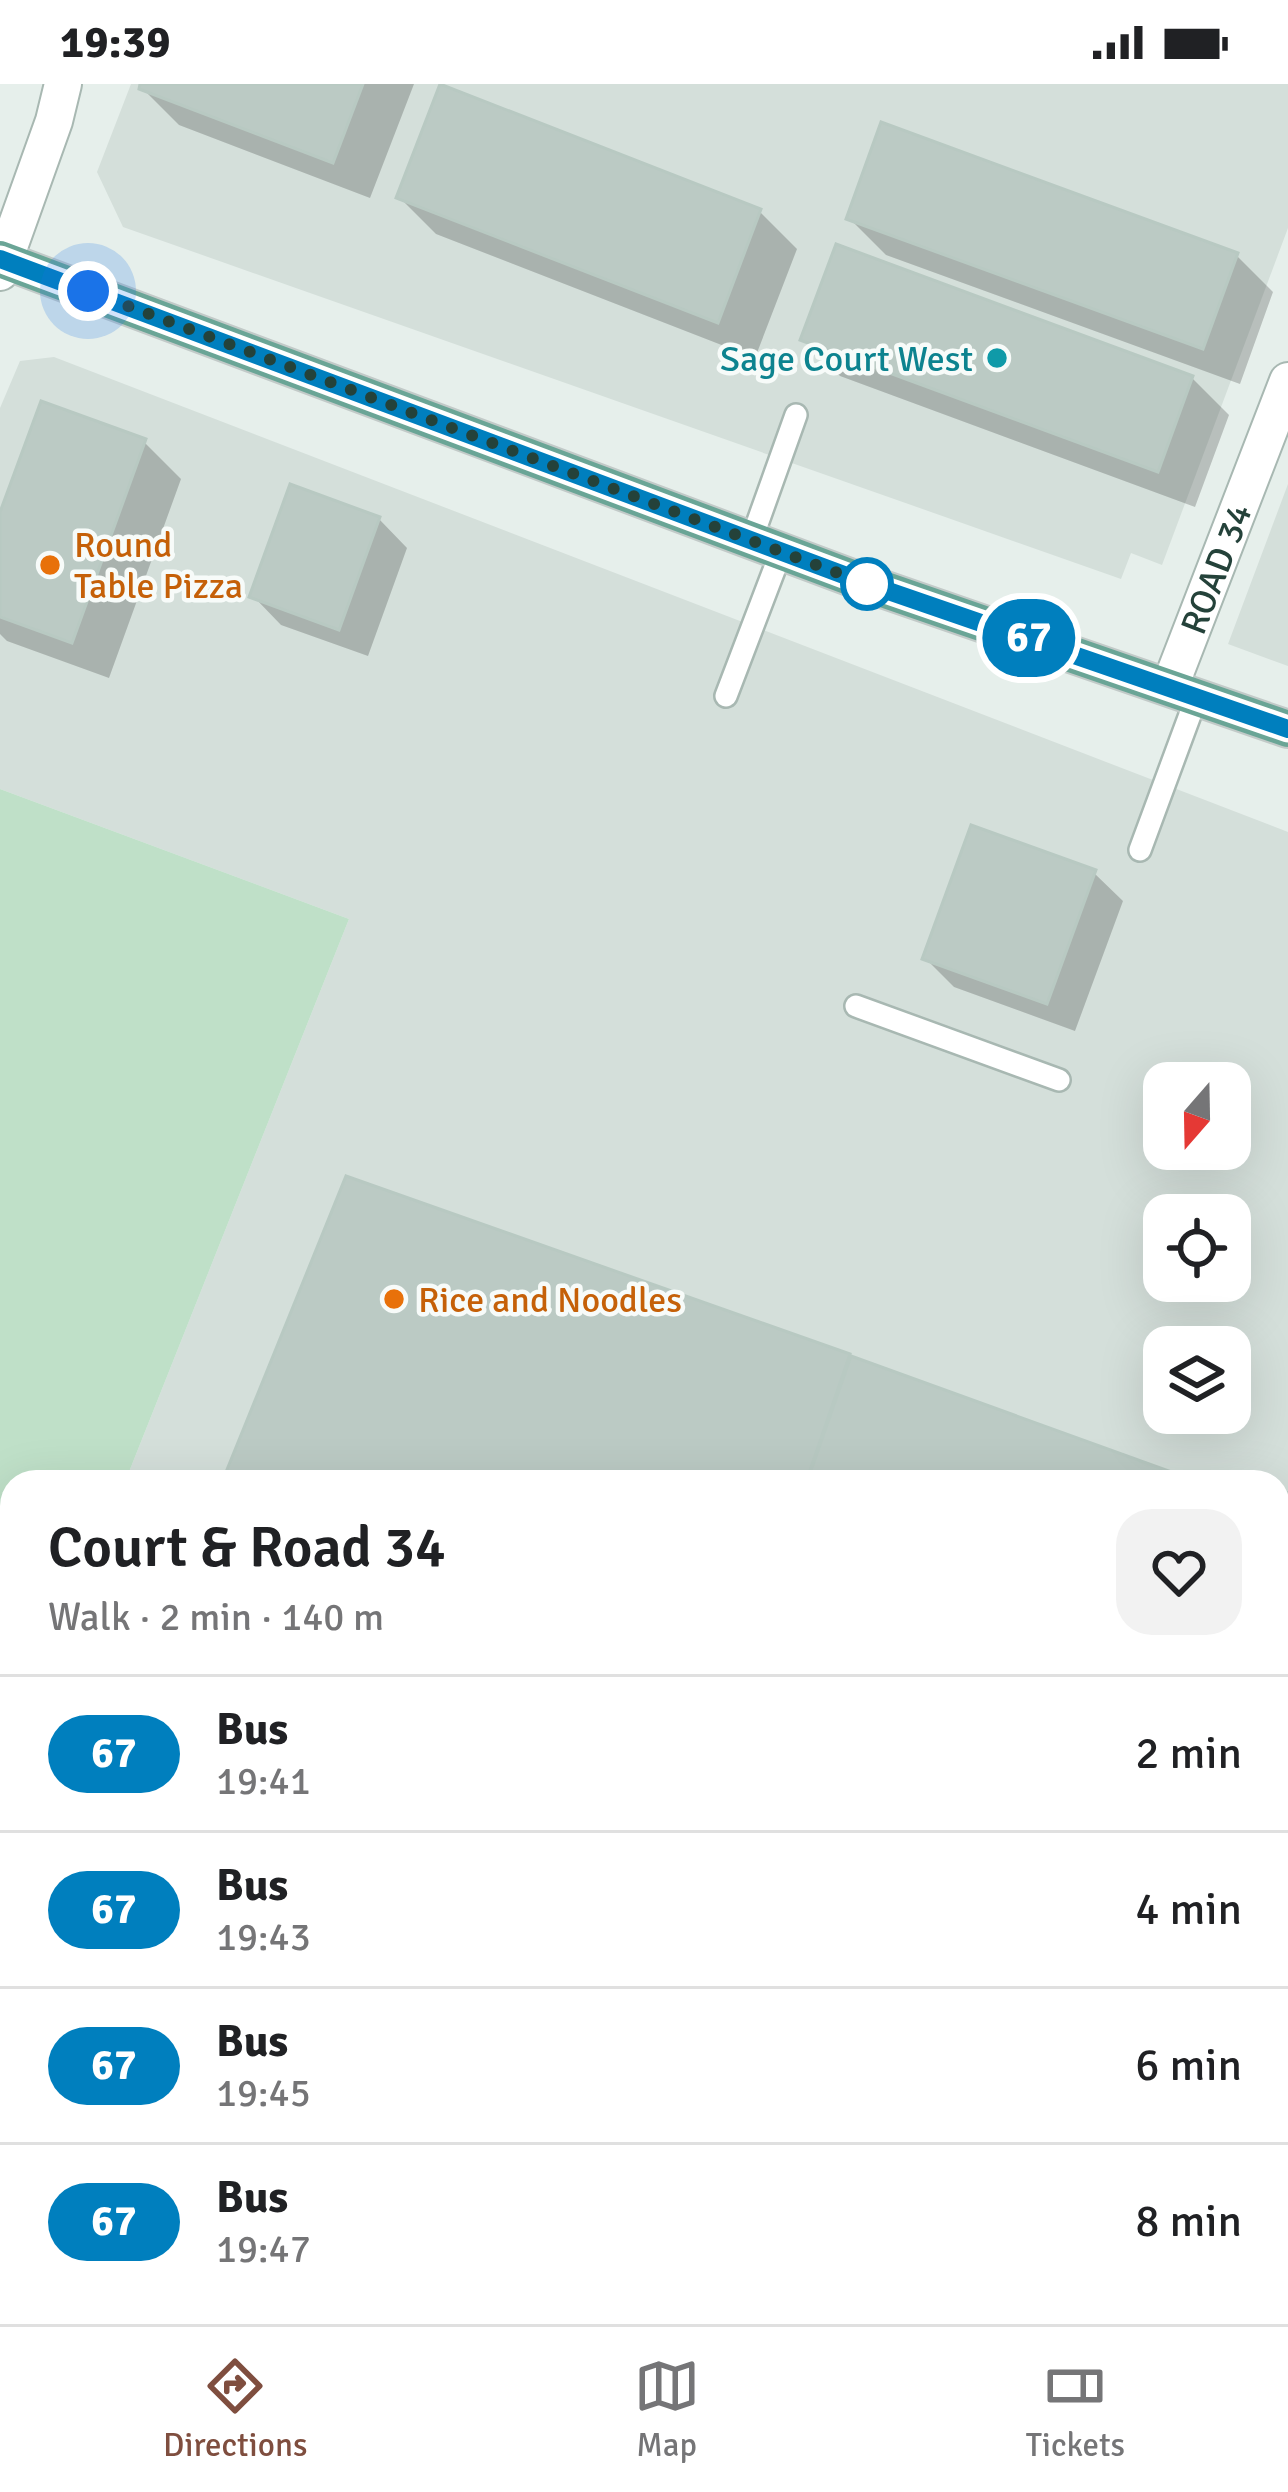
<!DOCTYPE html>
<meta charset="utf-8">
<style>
:root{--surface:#fff;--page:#f2f2f2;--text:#202124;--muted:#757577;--line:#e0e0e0;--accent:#7f4e3f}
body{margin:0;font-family:Signika,sans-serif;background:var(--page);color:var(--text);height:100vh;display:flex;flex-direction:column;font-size:45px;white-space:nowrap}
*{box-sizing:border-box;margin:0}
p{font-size:39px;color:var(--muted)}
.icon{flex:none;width:66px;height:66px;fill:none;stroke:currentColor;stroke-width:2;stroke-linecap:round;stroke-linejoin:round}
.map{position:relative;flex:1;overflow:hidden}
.drawer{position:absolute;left:0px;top:1386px;width:1290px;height:855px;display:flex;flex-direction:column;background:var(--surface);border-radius:36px 36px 0 0;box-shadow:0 12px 48px #0002}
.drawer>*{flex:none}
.badge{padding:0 24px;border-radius:39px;font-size:42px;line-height:78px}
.needle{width:78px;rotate:200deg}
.buttons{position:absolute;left:1143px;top:978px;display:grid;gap:24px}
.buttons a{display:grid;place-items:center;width:108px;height:108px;border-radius:24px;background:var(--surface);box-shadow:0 12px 48px #0002;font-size:60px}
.you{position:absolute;width:60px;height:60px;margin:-30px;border:9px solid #fff;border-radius:50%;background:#1a73e8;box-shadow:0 0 0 18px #1a73e833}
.map>.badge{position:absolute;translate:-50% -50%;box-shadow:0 0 0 6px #fff}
.round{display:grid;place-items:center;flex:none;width:126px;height:126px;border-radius:36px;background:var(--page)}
.summary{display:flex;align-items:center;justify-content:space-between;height:204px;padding:0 48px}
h1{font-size:57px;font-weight:600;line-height:90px}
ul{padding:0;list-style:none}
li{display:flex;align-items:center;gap:36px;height:156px;padding:0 48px;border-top:3px solid var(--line)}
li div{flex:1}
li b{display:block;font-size:45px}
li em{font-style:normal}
li .badge{min-width:132px;font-weight:700;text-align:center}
.status{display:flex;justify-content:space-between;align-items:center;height:84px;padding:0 60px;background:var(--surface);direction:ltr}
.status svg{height:33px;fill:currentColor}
.menu{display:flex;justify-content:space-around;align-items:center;height:168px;border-top:3px solid var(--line);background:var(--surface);font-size:33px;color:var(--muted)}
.menu a{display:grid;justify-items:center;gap:6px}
.menu .current{color:var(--accent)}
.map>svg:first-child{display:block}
</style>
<div class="status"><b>19:39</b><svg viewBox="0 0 49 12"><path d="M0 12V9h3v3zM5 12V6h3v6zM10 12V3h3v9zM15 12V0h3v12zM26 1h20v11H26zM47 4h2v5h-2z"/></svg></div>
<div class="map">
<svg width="1288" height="2240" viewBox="0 0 1288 2240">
<rect width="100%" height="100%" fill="#e6efeb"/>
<path fill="#d4dfda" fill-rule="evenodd" d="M131,0H1288V144L1162,481L1131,469L1121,495L123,143L97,88Z
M54,273L1288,748V1962L1278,1958V1398H125L349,835L0,705V324L20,277ZM1164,999H1230V1065H1164ZM1164,1131H1230V1197H1164ZM1164,1263H1230V1329H1164Z
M1288,400V582L1228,560Z"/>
<path fill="#bfe0c8" d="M0,705L349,835L125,1398H12V1493L0,1489Z"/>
<path fill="#0003" d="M144,0H414L370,114L179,41L142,4Z
M399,113L760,128L797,165L755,274L436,150Z
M849,134L1236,171L1273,208L1240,300L886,171Z
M804,256L1192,294L1229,331L1195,423L840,292Z
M144,358L181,395L109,594L7,557L0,550V437Z
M379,435L407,464L368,572L281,541L253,512Z
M1094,789L1123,817L1075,947L954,903L925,874Z
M348,1096L1190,1398H225Z
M1225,1389L1249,1398H1221Z
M1278,1409L1288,1413V1868L1278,1864Z"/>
<path fill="#bbcac4" stroke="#b8c9c2" stroke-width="3" d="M140,0H363L333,79L139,5Z
M440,0L761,125L718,239L396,114Z
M881,38L1238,169L1203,265L846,135Z
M836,160L1193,292L1158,388L800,256Z
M41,317L146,355L72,559L0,533V428Z
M290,400L380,433L339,546L249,513Z
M971,741L1096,786L1047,920L922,875Z
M346,1092L850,1270L806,1398H222Z
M851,1272L1199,1398H807Z
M1278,1406L1288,1409V1847L1278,1844Z"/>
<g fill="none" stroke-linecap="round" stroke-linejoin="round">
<g stroke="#a8b8b2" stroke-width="26">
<path id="service" d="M751,457L796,331
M726,612L781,468
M1140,766L1197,612
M856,922L1059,996"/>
</g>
<g stroke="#a8b8b2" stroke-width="40">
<path id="minor" d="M0,188L54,37L63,0
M0,1521L12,1525
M0,2143L12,2147
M237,2229L267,2240"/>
</g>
<g stroke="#a8b8b2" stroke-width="40">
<g id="tertiary">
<path id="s1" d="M1170,602L1288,297"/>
</g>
</g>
<g stroke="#c2cac8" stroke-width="40">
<path id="primary" d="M0,175L868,500L1288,645"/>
</g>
<use href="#service" stroke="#fff" stroke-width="21"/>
<use href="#minor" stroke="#fff" stroke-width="36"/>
<use href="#tertiary" stroke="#fff" stroke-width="36"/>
<use href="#primary" stroke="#6aa596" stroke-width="36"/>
</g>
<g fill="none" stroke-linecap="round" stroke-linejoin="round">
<g stroke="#fff" stroke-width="27">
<path id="line" d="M0,175L868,500L1288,645"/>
</g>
<use href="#line" stroke="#007fbe" stroke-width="18"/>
<path stroke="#24423a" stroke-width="12" stroke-dasharray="0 21.6" d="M88,207L867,500"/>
</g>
<circle fill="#0f9aa8" stroke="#f7fbf9" stroke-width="4.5" cx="997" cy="274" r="12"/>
<g fill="#e8710a" stroke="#f7fbf9" stroke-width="4.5">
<circle cx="50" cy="481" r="12"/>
<circle cx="394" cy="1215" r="12"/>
</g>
<circle fill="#fff" stroke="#007fbe" stroke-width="6" cx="867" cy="500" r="24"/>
<g text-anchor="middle" stroke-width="9" stroke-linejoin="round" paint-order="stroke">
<g font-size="36" fill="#0d838f" stroke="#f7fbf9" text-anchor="end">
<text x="973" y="287">Sage Court West</text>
</g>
<g font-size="36" fill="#c56008" stroke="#f7fbf9" text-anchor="start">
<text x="74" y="473">Round<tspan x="74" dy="41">Table Pizza</tspan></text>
<text x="418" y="1228">Rice and Noodles</text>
</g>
<g font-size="36" fill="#24423a" stroke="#f7fbf9">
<text dy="13" stroke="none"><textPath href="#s1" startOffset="126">ROAD 34</textPath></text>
</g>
</g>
</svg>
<div class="buttons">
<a><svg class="needle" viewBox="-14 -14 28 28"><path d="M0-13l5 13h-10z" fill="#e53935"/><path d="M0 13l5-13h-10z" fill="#757577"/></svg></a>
<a><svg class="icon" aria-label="locate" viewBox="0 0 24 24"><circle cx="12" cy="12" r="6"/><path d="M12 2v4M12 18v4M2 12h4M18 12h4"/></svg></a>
<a><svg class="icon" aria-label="layers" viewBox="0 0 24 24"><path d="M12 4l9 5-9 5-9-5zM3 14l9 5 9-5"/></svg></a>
</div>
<div class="you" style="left:88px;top:207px"></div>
<b class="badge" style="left:1029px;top:554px;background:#007fbe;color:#fff">67</b>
<section class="drawer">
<div class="summary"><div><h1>Court &amp; Road 34</h1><p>Walk · 2 min · 140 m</p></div><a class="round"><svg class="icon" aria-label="heart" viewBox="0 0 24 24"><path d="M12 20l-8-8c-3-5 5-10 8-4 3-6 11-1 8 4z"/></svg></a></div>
<ul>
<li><span class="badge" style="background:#007fbe;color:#fff">67</span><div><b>Bus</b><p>19:41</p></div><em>2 min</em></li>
<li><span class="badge" style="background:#007fbe;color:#fff">67</span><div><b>Bus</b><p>19:43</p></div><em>4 min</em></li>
<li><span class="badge" style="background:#007fbe;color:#fff">67</span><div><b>Bus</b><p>19:45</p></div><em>6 min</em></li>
<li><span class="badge" style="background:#007fbe;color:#fff">67</span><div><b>Bus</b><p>19:47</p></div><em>8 min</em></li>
</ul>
</section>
</div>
<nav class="menu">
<a class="current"><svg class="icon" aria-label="directions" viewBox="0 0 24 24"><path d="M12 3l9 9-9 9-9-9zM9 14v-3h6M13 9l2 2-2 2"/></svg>Directions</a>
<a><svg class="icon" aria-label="map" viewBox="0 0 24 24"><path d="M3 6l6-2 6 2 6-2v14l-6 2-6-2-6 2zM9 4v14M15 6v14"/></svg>Map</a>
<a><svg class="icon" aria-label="tickets" viewBox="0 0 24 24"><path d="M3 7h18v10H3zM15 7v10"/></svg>Tickets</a>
</nav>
